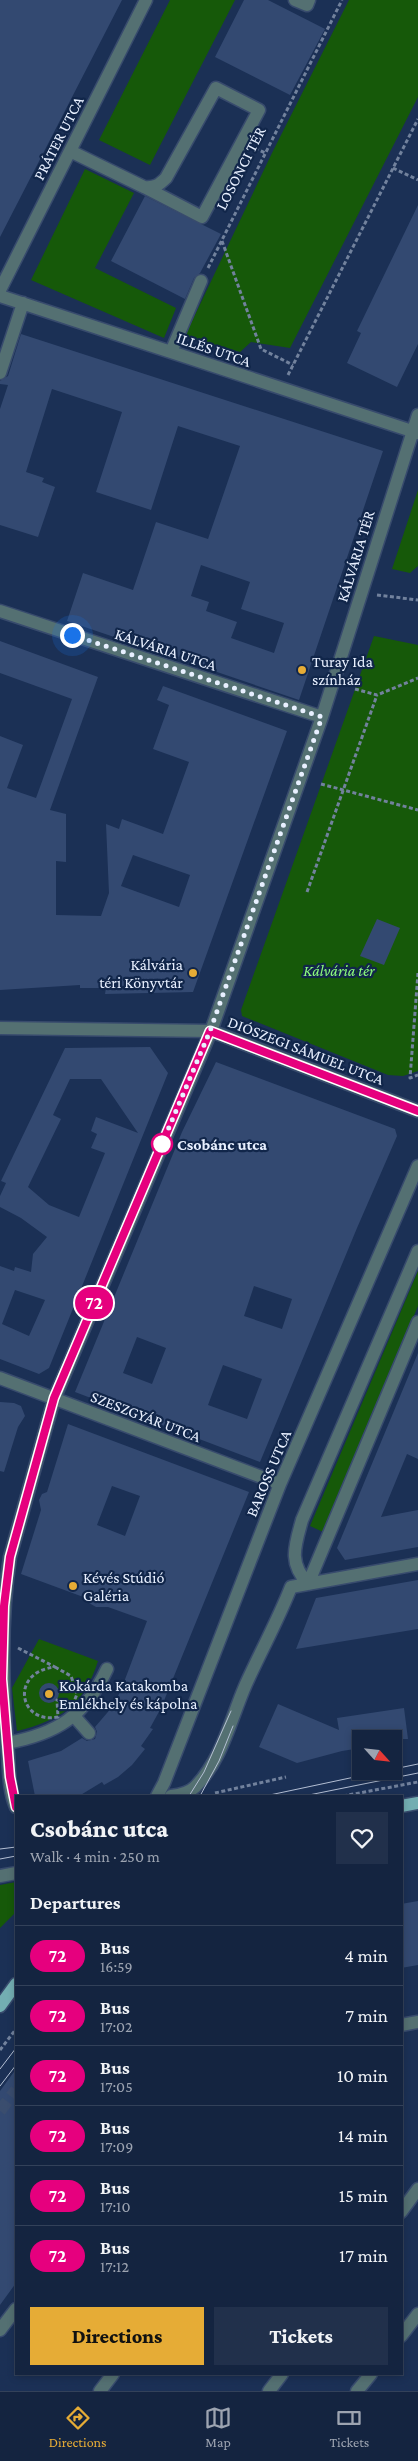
<!DOCTYPE html>
<meta charset="utf-8">
<style>
:root{--surface:#142440;--page:#21304b;--text:#f1f3f6;--muted:#9da4b1;--line:#334159;--accent:#e6ac36}
body{margin:0;font-family:"Crimson Pro",serif;background:var(--page);color:var(--text);height:100vh;display:flex;flex-direction:column;font-size:19px;white-space:nowrap}
*{box-sizing:border-box;margin:0}
p{font-size:16px;color:var(--muted)}
.icon{flex:none;width:28px;height:28px;fill:none;stroke:currentColor;stroke-width:2;stroke-linecap:round;stroke-linejoin:round}
.map{position:relative;flex:1;overflow:hidden}
.drawer{position:absolute;left:15px;top:1795px;width:388px;height:580px;display:flex;flex-direction:column;background:var(--surface);border-radius:0px;box-shadow:0 2px 8px #0003,0 0 0 1px var(--line)}
.drawer>*{flex:none}
.badge{padding:0 10px;border-radius:16px;font-size:18px;line-height:32px}
.needle{width:32px;rotate:117deg}
.buttons{position:absolute;left:352px;top:1730px;display:grid;gap:10px}
.buttons a{display:grid;place-items:center;width:50px;height:50px;border-radius:0px;background:var(--surface);box-shadow:0 2px 8px #0003,0 0 0 1px var(--line);font-size:25px}
.you{position:absolute;width:25px;height:25px;margin:-12px;border:4px solid #fff;border-radius:50%;background:#1a73e8;box-shadow:0 0 0 8px #1a73e833}
.map>.badge{position:absolute;translate:-50% -50%;box-shadow:0 0 0 2px #fff}
h2{padding:0 15px;font-size:19px;line-height:45px}
.round{display:grid;place-items:center;flex:none;width:52px;height:52px;border-radius:0px;background:var(--page)}
.head{display:flex;align-items:center;justify-content:space-between;height:85px;padding:0 15px}
h1{font-size:24px;font-weight:800;line-height:38px}
.button{display:flex;gap:10px;margin-top:auto;padding:10px 15px}
.button a{flex:1;height:58px;border-radius:0px;background:var(--accent);color:#111;font-size:20px;font-weight:800;line-height:58px;text-align:center}
.button a+a{background:var(--page);color:var(--text)}
ul{padding:0;list-style:none}
li{display:flex;align-items:center;gap:15px;height:60px;padding:0 15px;border-top:1px solid var(--line)}
li div{flex:1}
li b{display:block;font-size:19px}
li em{font-style:normal}
li .badge{min-width:55px;font-weight:700;text-align:center}
.tabs{display:flex;justify-content:space-around;align-items:center;height:70px;border-top:1px solid var(--line);background:var(--surface);font-size:14px;color:var(--muted)}
.tabs a{display:grid;justify-items:center;gap:2px}
.tabs .on{color:var(--accent)}
.map>svg:first-child{display:block}
</style>
<div class="map">
<svg width="418" height="2391" viewBox="0 0 418 2391">
<rect width="100%" height="100%" fill="#1b3055"/>
<path fill="#165909" d="M170,0H235L150,165L99,140Z
M349,0H418V97L290,348L251,342L240,352L185,336L272,153Z
M85,169L134,193L95,268L176,308L164,338L31,280Z
M418,490V566L410,573L392,569Z
M374,636L418,645V1071L403,1076L388,1075L242,1016L241,1010Z
M418,1271V1306L323,1532L310,1526Z
M39,1639L98,1661C84,1705 61,1720 17,1731L12,1688Z
M16,1882V1912L0,1928V1885Z"/>
<path fill="#334971" fill-rule="evenodd" d="M0,0H122L0,237Z
M244,0H268L325,29L290,95L215,57Z
M145,196L221,234L200,273L194,278L185,299L111,261Z
M418,205V344L397,387L347,363L361,333L357,331Z
M21,334L383,451L299,700L67,621L83,573L133,590L156,522L208,539L240,446L178,426L151,510L96,492L122,412L52,389L26,472L44,478L42,482L55,487L38,537L0,525V409L8,385L0,384V381L8,376ZM201,565L250,582L241,609L284,623L274,653L231,638L237,622L206,611L209,602L191,596Z
M0,641L98,677L50,810L66,814V862L56,861V915L101,916L109,893L106,824L119,829L122,819L163,834L189,762L153,749L169,705L157,700L163,686L287,731L193,992L105,994L106,988H80V985L0,990V736L23,745L7,788L36,798L72,699L0,673ZM133,855L190,875L179,907L121,886Z
M377,919L400,928L384,965L360,956Z
M150,1047L168,1073L49,1368L39,1374L0,1359V1266L14,1271L15,1267L31,1272L33,1254L47,1237L21,1218L0,1207V1196L6,1183L1,1181L65,1048ZM70,1079H101L138,1133L96,1117L91,1131L97,1134L91,1148L105,1153L79,1217L49,1205L28,1187L61,1119L53,1115ZM15,1290L45,1300L29,1336L2,1324Z
M216,1062L395,1129L397,1136L357,1228L260,1462L75,1392L182,1132ZM254,1286L292,1299L282,1329L244,1316ZM137,1337L166,1348L152,1384L123,1373ZM223,1365L262,1379L247,1419L208,1405Z
M418,1353V1459L407,1454L381,1517L418,1510V1547L345,1560L337,1548Z
M0,1402L14,1403L21,1406L25,1416L18,1427L4,1472L0,1471Z
M68,1424L249,1492L161,1708L150,1728L153,1729L141,1746L145,1749L132,1765L118,1777L104,1785L102,1782L79,1796H35L28,1761L61,1751L82,1738L87,1741L95,1739L97,1732L95,1727L113,1706L121,1690L147,1621L108,1607H96L89,1603L86,1598L21,1574L41,1510L39,1500L42,1494L47,1492ZM112,1486L140,1496L125,1536L97,1525Z
M418,1580V1629L296,1649L316,1598Z
M39 1693a10 10 0 1 1 20 0a10 10 0 1 1-20 0Z
M278,1704L339,1730L337,1718L404,1708L408,1739H361V1748L342,1751L297,1763L259,1747Z
M418,1901V1965L401,1968V1904Z
M16,2069V2283L0,2305V2091Z"/>
<g fill="none" stroke-linecap="round" stroke-linejoin="round">
<path stroke="#3a4d6e" stroke-width="12" stroke-dasharray="12 6" stroke-linecap="butt" d="M0,2111L16,2090"/>
<g stroke="#384b6d" stroke-width="15">
<path id="minor" d="M295,0L307,5L309,0
M70,151L144,187C155,188 159,185 166,178L216,88L259,110L202,217L144,187
M0,290L146,0
M0,296L418,433
M171,352L201,281
M0,373L23,303
M0,611L322,717
M0,1028L211,1031L418,1111
M0,1378L280,1484
M308,1584C288,1562 295,1546 302,1520L418,1251
M308,1584L418,1322
M74,1716L89,1733
M7,1743C57,1734 85,1716 107,1669
M157,1796L164,1783L280,1484L418,1166
M171,1796C180,1795 189,1793 195,1787C222,1760 231,1718 246,1684C261,1651 278,1620 291,1587L418,1564
M16,1807C9,1792 9,1770 8,1754C2,1688 0,1622 10,1557L54,1399L211,1031L322,717L418,415
M0,1876L16,1873
M401,2025L418,2022
M401,2212L418,2189
M0,2330L16,2309
M401,2336L418,2314
M100,2391L113,2374
M269,2391L282,2374
M357,2391L371,2374"/>
</g>
<g stroke="#384b6d" stroke-width="15">
<path id="major" d="M401,1806L418,1803
M0,2006L16,1984"/>
</g>
<path stroke="#72829d" stroke-width="3" stroke-dasharray="4 2.5" stroke-linecap="butt" d="M255,148L265,153
M393,168L418,180
M222,241L261,349L293,365
M208,268L342,0
M288,375L418,119
M377,595L418,600
M355,689L377,695L418,678
M321,784L418,810
M307,892L377,695
M418,973L410,1078L418,1075
M18,1648L55,1667
M55,1667L71,1676L77,1694L72,1707L57,1700L58,1717C19,1725 9,1672 55,1667Z
M215,1793L286,1777
M343,1796L418,1782
M0,2050L16,2029"/>
<use href="#minor" stroke="#547072" stroke-width="12"/>
<use href="#major" stroke="#73aeb2" stroke-width="12"/>
<path stroke="#b4bfd4" stroke-width="1" d="M394,1769L418,1764
M189,1796L204,1772L231,1711
M200,1796L219,1761L233,1726
M265,1796L383,1771
M304,1796L418,1773
M0,1849L16,1847
M0,1859L16,1856
M0,2069L16,2048
M0,2086L16,2065"/>
</g>
<g fill="none" stroke-linecap="round" stroke-linejoin="round">
<g stroke="#fff" stroke-width="11">
<path id="line" d="M16,1807L10,1777L2,1679L4,1606L10,1557L54,1398L210,1031L418,1111"/>
</g>
<use href="#line" stroke="#e6007e" stroke-width="8"/>
<path stroke="#e8f0ff" stroke-width="5" stroke-dasharray="0 9" d="M72,635L322,717L210,1031L162,1144"/>
</g>
<g fill="#e6ac36" stroke="#11264a" stroke-width="2">
<circle cx="302" cy="670" r="5"/>
<circle cx="193" cy="973" r="5"/>
<circle cx="73" cy="1586" r="5"/>
<circle cx="49" cy="1694" r="5"/>
</g>
<circle fill="#fff" stroke="#e6007e" stroke-width="2.5" cx="162" cy="1144" r="10"/>
<g text-anchor="middle" stroke-width="4.5" stroke-linejoin="round" paint-order="stroke">
<g font-size="16" fill="#e8f0ff" stroke="#11264a">
<text transform="translate(58 138) rotate(-63)" y="6">PRÁTER UTCA</text>
<text transform="translate(240 168) rotate(-63)" y="6">LOSONCI TÉR</text>
<text transform="translate(214 349) rotate(19)" y="6">ILLÉS UTCA</text>
<text transform="translate(355 556) rotate(-73)" y="6">KÁLVÁRIA TÉR</text>
<text transform="translate(166 649) rotate(18)" y="6">KÁLVÁRIA UTCA</text>
<text transform="translate(306 1050) rotate(21)" y="6">DIÓSZEGI SÁMUEL UTCA</text>
<text transform="translate(146 1416) rotate(21)" y="6">SZESZGYÁR UTCA</text>
<text transform="translate(268 1473) rotate(-67)" y="6">BAROSS UTCA</text>
</g>
<g font-size="16" fill="#e8f0ff" stroke="#11264a" text-anchor="start">
<text x="312" y="667">Turay Ida<tspan x="312" dy="18">színház</tspan></text>
<text x="183" y="970" text-anchor="end">Kálvária<tspan x="183" dy="18">téri Könyvtár</tspan></text>
<text x="83" y="1583">Kévés Stúdió<tspan x="83" dy="18">Galéria</tspan></text>
<text x="59" y="1691">Kokárda Katakomba<tspan x="59" dy="18">Emlékhely és kápolna</tspan></text>
</g>
<g font-size="16" font-style="italic" fill="#8efc7d" stroke="#11264a">
<text x="339" y="976">Kálvária tér</text>
</g>
<g font-size="16" font-weight="bold" fill="#e8f0ff" stroke="#11264a" text-anchor="start">
<text x="177" y="1150">Csobánc utca</text>
</g>
</g>
</svg>
<div class="buttons">
<a><svg class="needle" viewBox="-14 -14 28 28"><path d="M0-13l5 13h-10z" fill="#e53935"/><path d="M0 13l5-13h-10z" fill="#9da4b1"/></svg></a>
</div>
<div class="you" style="left:72px;top:635px"></div>
<b class="badge" style="left:94px;top:1303px;background:#e6007e;color:#fff">72</b>
<section class="drawer">
<div class="head"><div><h1>Csobánc utca</h1><p>Walk · 4 min · 250 m</p></div><a class="round"><svg class="icon" aria-label="heart" viewBox="0 0 24 24"><path d="M12 20l-8-8c-3-5 5-10 8-4 3-6 11-1 8 4z"/></svg></a></div>
<h2>Departures</h2>
<ul>
<li><span class="badge" style="background:#e6007e;color:#fff">72</span><div><b>Bus</b><p>16:59</p></div><em>4 min</em></li>
<li><span class="badge" style="background:#e6007e;color:#fff">72</span><div><b>Bus</b><p>17:02</p></div><em>7 min</em></li>
<li><span class="badge" style="background:#e6007e;color:#fff">72</span><div><b>Bus</b><p>17:05</p></div><em>10 min</em></li>
<li><span class="badge" style="background:#e6007e;color:#fff">72</span><div><b>Bus</b><p>17:09</p></div><em>14 min</em></li>
<li><span class="badge" style="background:#e6007e;color:#fff">72</span><div><b>Bus</b><p>17:10</p></div><em>15 min</em></li>
<li><span class="badge" style="background:#e6007e;color:#fff">72</span><div><b>Bus</b><p>17:12</p></div><em>17 min</em></li>
</ul>
<div class="button"><a>Directions</a><a>Tickets</a></div>
</section>
</div>
<nav class="tabs">
<a class="on"><svg class="icon" aria-label="directions" viewBox="0 0 24 24"><path d="M12 3l9 9-9 9-9-9zM9 14v-3h6M13 9l2 2-2 2"/></svg>Directions</a>
<a><svg class="icon" aria-label="map" viewBox="0 0 24 24"><path d="M3 6l6-2 6 2 6-2v14l-6 2-6-2-6 2zM9 4v14M15 6v14"/></svg>Map</a>
<a><svg class="icon" aria-label="tickets" viewBox="0 0 24 24"><path d="M3 7h18v10H3zM15 7v10"/></svg>Tickets</a>
</nav>
